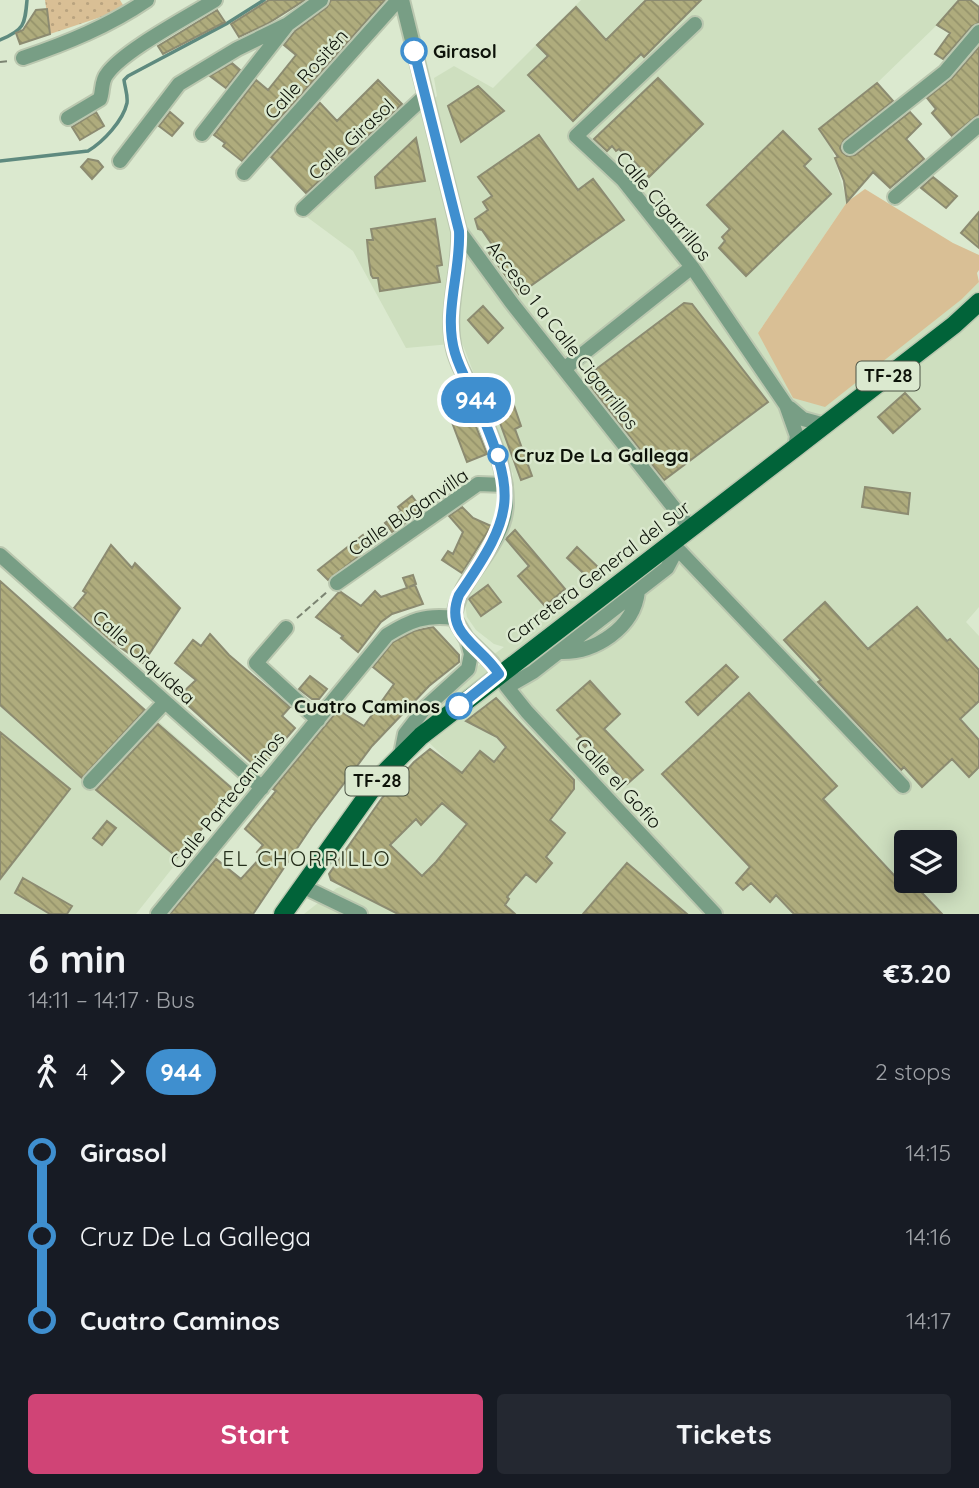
<!DOCTYPE html>
<meta charset="utf-8">
<style>
:root{--surface:#171b24;--page:#242831;--text:#f1f3f6;--muted:#9ea1a6;--accent:#d04476}
body{margin:0;font-family:Quicksand,sans-serif;background:var(--page);color:var(--text);height:100vh;display:flex;flex-direction:column;font-size:26px;white-space:nowrap}
*{box-sizing:border-box;margin:0}
p{font-size:23px;color:var(--muted)}
.icon{flex:none;width:38px;height:38px;fill:none;stroke:currentColor;stroke-width:2;stroke-linecap:round;stroke-linejoin:round}
.map{position:relative;height:914px;overflow:hidden}
.side{display:flex;flex-direction:column;background:var(--surface);flex:1}
.side>*{flex:none}
.badge{padding:0 14px;border-radius:23px;font-size:24px;line-height:46px}
.tools{position:absolute;left:894px;top:830px;display:grid;gap:14px}
.tools a{display:grid;place-items:center;width:63px;height:63px;border-radius:7px;background:var(--surface);box-shadow:0 4px 18px #0003;font-size:35px}
.map>.badge{position:absolute;translate:-50% -50%;box-shadow:0 0 0 4px #fff}
.legs{display:flex;align-items:center;gap:10px;height:77px;padding:0 28px;font-size:23px}
.legs p{margin-inline-start:auto}
.headline{display:flex;align-items:center;justify-content:space-between;height:119px;padding:0 28px}
h1{font-size:38px;font-weight:700;line-height:52px}
.button{display:flex;gap:14px;margin-top:auto;padding:14px 28px}
.button a{flex:1;height:80px;border-radius:7px;background:var(--accent);color:#fff;font-size:28px;font-weight:700;line-height:80px;text-align:center}
.button a+a{background:var(--page);color:var(--text)}
ul{padding:0 28px;list-style:none}
li{display:flex;align-items:center;gap:24px;height:84px;font-size:26px}
li i{display:grid;place-items:center;width:10px;height:100%;margin:0 9px;background:currentColor}
li i::after{content:'';width:18px;height:18px;margin:-9px;border:5px solid;border-radius:50%;background:var(--surface)}
li p{margin-inline-start:auto}
li:first-child i{background:linear-gradient(#0000 50%,currentColor 0)}
li:last-child i{background:linear-gradient(currentColor 50%,#0000 0)}
.map>svg:first-child{display:block}
</style>
<div class="map">
<svg width="979" height="914" viewBox="0 0 979 914">
<defs>
<pattern id="park-dots" width="8" height="8" patternUnits="userSpaceOnUse" patternTransform="scale(1.75)"><rect width="8" height="8" fill="#d9bf95"/><path d="M2 2h.1M6 6h.1" fill="none" stroke="#b9a37f" stroke-width="1.8" stroke-linecap="round"/></pattern>
<pattern id="building-back-hatch" width="6" height="6" patternUnits="userSpaceOnUse" patternTransform="scale(1.75)"><rect width="6" height="6" fill="#afac7d"/><path d="M-1 5l2 2M0 0l6 6M5-1l2 2" fill="none" stroke="#95936b"/></pattern>
</defs>
<rect width="100%" height="100%" fill="#dbe9cf"/>
<path fill="#cedfbf" fill-rule="evenodd" d="M581,0H959L937,25L877,83L819,129L832,149L847,202L758,333L962,299L979,282V607L966,622L979,636V914H304L337,888L344,886L453,766L405,719L504,647L494,644L476,630L467,617L465,604L468,593L511,525L513,474L462,343L406,348L353,251L307,217L437,96L434,78L454,66L493,88ZM906,842H945V880H906Z
M0,581L235,789L136,914H0Z"/>
<path fill="#d9bf95" d="M865,189L953,243L979,255V270L977,273L979,282L962,299L825,407L793,398L758,333L847,202Z"/>
<path fill="url(#park-dots)" d="M45,0H120L123,5L107,15L50,34Z"/>
<g fill="none" stroke-linecap="round" stroke-linejoin="round">
<path stroke="#5e8a7f" stroke-width="3.5" d="M0,40C24,30 25,25 27,0
M0,161L88,151C103,142 123,121 127,103C128,95 125,88 124,80L128,76L226,24L264,0"/>
</g>
<path fill="url(#building-back-hatch)" stroke="#8c8b71" stroke-width="2" fill-rule="evenodd" d="M269,0H305L267,24L239,37L231,24Z
M331,0H385L242,161L223,146L225,143L214,135L256,80L268,90L296,55L284,45L295,31L327,7Z
M646,0H701L644,57L641,54L573,121L528,75L548,56L537,45L576,7L606,40Z
M959,0H970L979,7V23L972,26L943,59L935,54L950,33L937,25Z
M47,9L50,34L20,44L16,33L23,30L36,10Z
M217,10L225,22L163,54L158,46Z
M979,47V114L952,136L932,113L936,109L927,98L952,78Z
M232,63L240,70L226,88L210,76Z
M658,78L703,124L649,177L624,151L623,153L619,149L616,151L612,146L607,151L594,139Z
M378,80L402,104L306,193L271,157L320,103L337,121Z
M877,83L893,101L844,140L840,148L842,152L847,156L855,155L910,112L921,124L906,139L924,159L890,188L873,172L847,202L844,181L835,158L838,157L819,129Z
M478,86L504,111L461,142L448,106Z
M96,112L104,126L80,140L72,127Z
M170,112L183,123L172,136L159,126Z
M783,131L811,159L804,166L831,194L746,276L719,248L725,241L722,237L730,229L707,205Z
M539,135L578,190L593,179L624,220L519,294L489,253L495,249L482,230L478,229L475,219L488,210L483,202L492,196L478,177Z
M416,138L425,181L376,188L375,177Z
M88,159L98,161L103,167L92,179L81,167Z
M933,177L957,196L946,208L921,188Z
M979,212V248L961,233Z
M435,219L442,265L437,266L440,282L380,291L378,278H373L371,275L369,261L367,240H373L371,229Z
M684,303L692,304L768,402L664,480L588,383L591,373Z
M483,306L503,328L488,343L468,320Z
M461,389L487,454L467,462L442,396Z
M905,393L920,409L893,433L878,417Z
M510,394L521,426L515,429L532,476L521,480L492,401Z
M865,487L910,493L908,514L862,507Z
M412,496L423,511L392,532L385,523L401,511L398,507Z
M462,507L473,518L491,526L462,573L442,560L448,551L453,554L463,532L449,516Z
M515,530L565,589L545,606L518,576L529,566L506,539Z
M363,535L368,542L360,549L363,553L328,580L318,570Z
M111,545L132,568L135,563L180,608L143,663L108,639L74,608L86,593L83,591Z
M577,547L601,570L591,580L567,558Z
M413,575L416,584L409,587L415,585L423,604L392,614L381,622L358,652L341,638L343,636L316,617L338,593L341,592L361,606L375,591L381,597L407,588L403,578Z
M0,581L145,710L82,778L0,705Z
M488,585L501,602L481,616L469,599Z
M825,602L868,649L917,607L947,641L950,639L979,670V701L960,719L979,740V767L969,777L952,759L922,787L904,767L901,770L818,682L821,680L784,640Z
M433,627L459,655V662L429,686L372,746L312,826L253,914H170L216,859L241,879L262,856L257,852L263,845L245,829L276,791L273,789L338,710L364,726L394,684L373,667L393,642L414,631Z
M210,634L229,655L290,707L282,716L295,728L263,765H254L182,700L181,694L196,680L175,663L193,640L201,646Z
M726,665L738,677L698,715L686,702Z
M310,676L327,689L319,699H312L299,689Z
M590,681L620,714L604,729L643,770L627,784L589,743L585,747L577,739L581,736L557,710Z
M749,693L837,786L823,799L904,886L910,880L942,914H794L776,895L770,902L751,883L743,890L736,883L750,867L662,774Z
M496,698L574,780V789L550,820L565,833L546,857L552,863L536,882L526,874L507,897L509,899L505,905L515,914H398L331,880L329,874L382,798L414,762L430,749L462,773L480,751L494,762L506,747L497,737L466,721ZM442,803L467,824L436,862L422,876L390,845L416,819L421,825Z
M158,724L235,791L177,857L96,790Z
M0,732L70,789L0,879Z
M107,821L116,828L102,845L93,838Z
M627,863L687,914H583Z
M23,878L72,906L67,914H50L15,893Z"/>
<g fill="none" stroke-linecap="round" stroke-linejoin="round">
<g stroke="#bac7af" stroke-width="18">
<path id="minor" d="M402,0L459,231C461,272 444,312 455,353C458,363 463,373 468,382C484,421 506,460 506,503C505,548 458,575 454,618L466,638L492,663L507,687L527,712L715,914
M695,24L576,136L623,180L692,267L786,405L797,436L795,448
M23,58C67,43 109,26 147,0
M68,118L100,99C103,91 101,81 107,74C124,50 188,17 215,0
M202,134L288,24L321,0
M850,147L945,72L979,32
M120,161L179,84L237,49L288,24
M244,173L398,0
M895,197L979,125
M303,209L425,96
M460,232L511,302L690,528
M564,369L692,267
M790,408L803,419L825,425
M671,542L903,786
M0,555L262,788
M337,583L478,484L505,485
M286,628L256,663L318,720
M560,652C595,653 634,628 638,591
M507,687L533,672L667,568L677,549
M401,754L405,734L425,708L468,669L471,654L467,639
M90,782L165,702
M302,886L360,914
M158,914L387,635C410,621 425,614 454,618"/>
</g>
<g stroke="#bac7af" stroke-width="21">
<path id="major" d="M283,914L382,775L421,736L795,448L954,325L979,302"/>
</g>
<path stroke="#7b8472" stroke-width="2" stroke-dasharray="7 3.5" stroke-linecap="butt" d="M0,62L9,61
M297,618L327,592"/>
<use href="#minor" stroke="#789e85" stroke-width="14"/>
<use href="#major" stroke="#016339" stroke-width="18"/>
</g>
<g fill="none" stroke-linecap="round" stroke-linejoin="round">
<g stroke="#fff" stroke-width="16">
<path id="line-1" d="M414,51L459,231C461,272 443,313 455,353C460,370 470,387 477,403C516,495 517,511 459,595C443,634 481,645 499,674L459,706"/>
</g>
<use href="#line-1" stroke="#3f8fcf" stroke-width="10"/>
</g>
<g fill="#fff" stroke="#3f8fcf" stroke-width="3.5">
<circle cx="414" cy="51" r="12"/>
<circle cx="498" cy="455" r="9"/>
<circle cx="459" cy="706" r="12"/>
</g>
<g text-anchor="middle" stroke-width="5" stroke-linejoin="round" paint-order="stroke">
<g fill="#dbe9cf" stroke="#4b5244" stroke-width="2">
<rect x="856.5" y="361.5" width="63" height="29" rx="5"/>
<rect x="345.5" y="766.5" width="63" height="29" rx="5"/>
</g>
<g font-size="18" font-weight="bold" fill="#0d1209">
<text x="888" y="382">TF-28</text>
<text x="377" y="787">TF-28</text>
</g>
<g font-size="19" font-weight="bold" fill="#0d1209" stroke="#dbe9cf" text-anchor="start">
<text x="433" y="58">Girasol</text>
<text x="514" y="462">Cruz De La Gallega</text>
<text x="440" y="713" text-anchor="end">Cuatro Caminos</text>
</g>
<g font-size="19" fill="#0d1209" stroke="#dbe9cf">
<text transform="translate(306 74) rotate(-48)" y="7">Calle Rositén</text>
<text transform="translate(351 139) rotate(-43)" y="7">Calle Girasol</text>
<text transform="translate(664 206) rotate(50)" y="7">Calle Cigarrillos</text>
<text transform="translate(563 335) rotate(52)" y="7">Acceso 1 a Calle Cigarrillos</text>
<text transform="translate(408 512) rotate(-34)" y="7">Calle Buganvilla</text>
<text transform="translate(598 572) rotate(-37)" y="7">Carretera General del Sur</text>
<text transform="translate(144 657) rotate(42)" y="7">Calle Orquídea</text>
<text transform="translate(619 783) rotate(47)" y="7">Calle el Gofio</text>
<text transform="translate(227 800) rotate(-51)" y="7">Calle Partecaminos</text>
</g>
<g font-size="21" letter-spacing="2" fill="#252f1b" stroke="#dbe9cf">
<text x="307" y="866">EL CHORRILLO</text>
</g>
</g>
</svg>
<div class="tools">
<a><svg class="icon" aria-label="layers" viewBox="0 0 24 24"><path d="M12 4l9 5-9 5-9-5zM3 14l9 5 9-5"/></svg></a>
</div>
<b class="badge" style="left:476px;top:400px;background:#3f8fcf;color:#fff">944</b>
</div>
<section class="side">
<div class="headline"><div><h1>6 min</h1><p>14:11 – 14:17 · Bus</p></div><b>€3.20</b></div>
<div class="legs"><svg class="icon" aria-label="walk" viewBox="0 0 24 24"><circle cx="13" cy="4" r="2"/><path d="M13 8l-2 6 4 7M11 14l-3 7M7 12l3-4h3l4 4"/></svg>4<svg class="icon" aria-label="forward" viewBox="0 0 24 24"><path d="M9 5l7 7-7 7"/></svg><b class="badge" style="background:#3f8fcf;color:#fff">944</b><p>2 stops</p></div>
<ul>
<li><i style="color:#3f8fcf"></i><b>Girasol</b><p>14:15</p></li>
<li><i style="color:#3f8fcf"></i><span>Cruz De La Gallega</span><p>14:16</p></li>
<li><i style="color:#3f8fcf"></i><b>Cuatro Caminos</b><p>14:17</p></li>
</ul>
<div class="button"><a>Start</a><a>Tickets</a></div>
</section>
